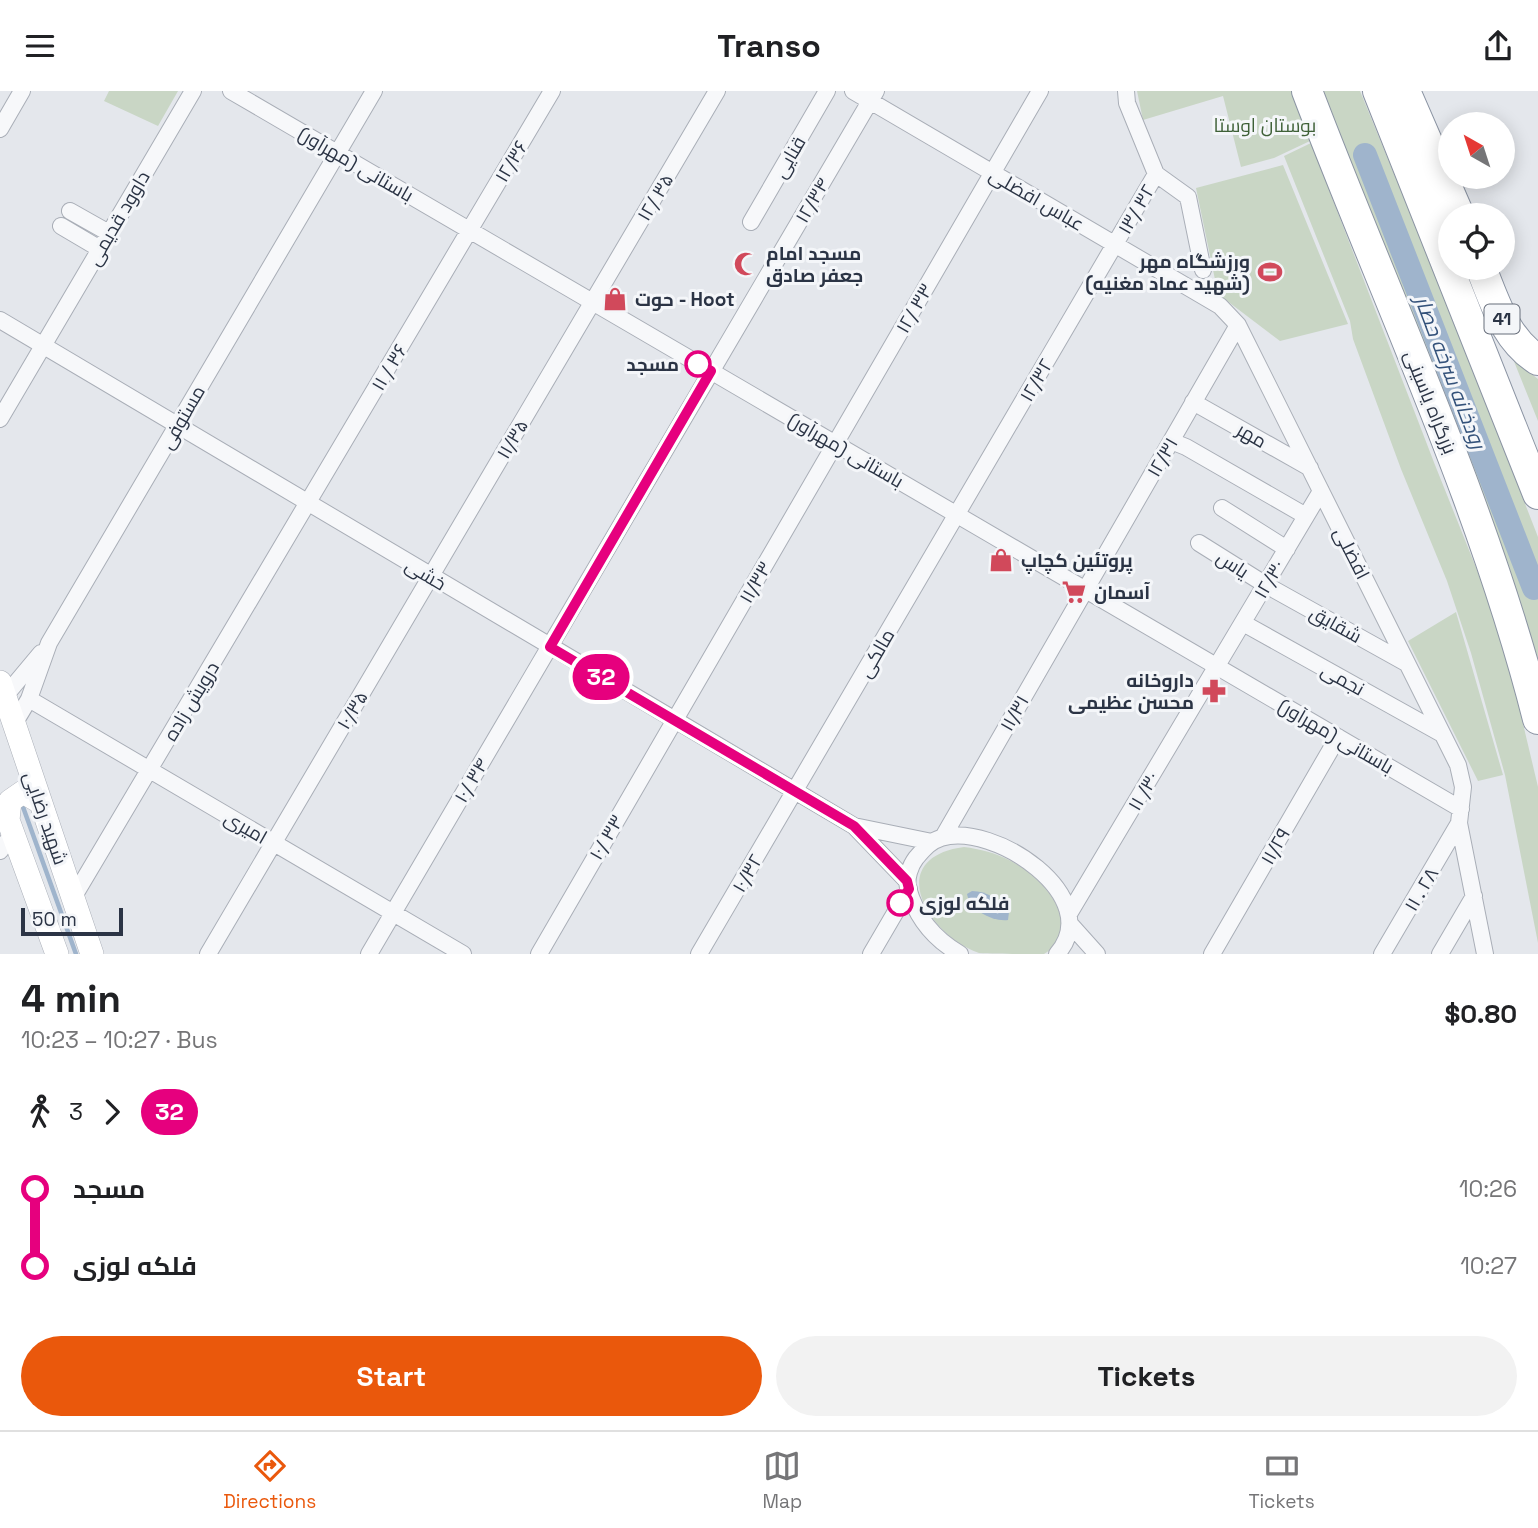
<!DOCTYPE html>
<meta charset="utf-8">
<style>
:root{--surface:#fff;--page:#f2f2f2;--text:#202124;--muted:#757577;--line:#e0e0e0;--accent:#ea580c}
body{margin:0;font-family:"Space Grotesk",Cairo,sans-serif;background:var(--page);color:var(--text);height:100vh;display:flex;flex-direction:column;font-size:26px;white-space:nowrap}
*{box-sizing:border-box;margin:0}
p{font-size:23px;color:var(--muted)}
.icon{flex:none;width:38px;height:38px;fill:none;stroke:currentColor;stroke-width:2;stroke-linecap:round;stroke-linejoin:round}
.map{position:relative;height:863px;overflow:hidden}
.details{display:flex;flex-direction:column;background:var(--surface);flex:1}
.details>*{flex:none}
.badge{padding:0 14px;border-radius:23px;font-size:24px;line-height:46px}
.needle{width:46px;rotate:321deg}
.fabs{position:absolute;left:1438px;top:21px;display:grid;gap:14px}
.fabs a{display:grid;place-items:center;width:77px;height:77px;border-radius:50%;background:var(--surface);box-shadow:0 4px 18px #0003;font-size:35px}
.scale{position:absolute;left:21px;bottom:18px;width:102px;box-sizing:border-box;padding-left:7px;border:4px solid #2b3445;border-top:0;font-size:19px;line-height:24px;white-space:nowrap;color:#2b3445;-webkit-text-stroke:5px #f4f6f9;paint-order:stroke}
.map>.badge{position:absolute;translate:-50% -50%;box-shadow:0 0 0 4px #fff}
.legs{display:flex;align-items:center;gap:10px;height:77px;padding:0 21px;font-size:23px}
.legs p{margin-inline-start:auto}
.overview{display:flex;align-items:center;justify-content:space-between;height:119px;padding:0 21px}
h1{font-size:38px;font-weight:800;line-height:52px}
.action{display:flex;gap:14px;margin-top:auto;padding:14px 21px}
.action a{flex:1;height:80px;border-radius:42px;background:var(--accent);color:#fff;font-size:28px;font-weight:800;line-height:80px;text-align:center}
.action a+a{background:var(--page);color:var(--text)}
ul{padding:0 21px;list-style:none}
li{display:flex;align-items:center;gap:24px;height:77px;font-size:26px}
li i{display:grid;place-items:center;width:10px;height:100%;margin:0 9px;background:currentColor}
li i::after{content:'';width:18px;height:18px;margin:-9px;border:5px solid;border-radius:50%;background:var(--surface)}
li p{margin-inline-start:auto}
li:first-child i{background:linear-gradient(#0000 50%,currentColor 0)}
li:last-child i{background:linear-gradient(currentColor 50%,#0000 0)}
header{display:flex;justify-content:space-between;align-items:center;height:91px;padding:0 21px;background:var(--surface);font-size:32px;font-weight:800}
.dock{display:flex;justify-content:space-around;align-items:center;height:98px;border-top:2px solid var(--line);background:var(--surface);font-size:19px;color:var(--muted)}
.dock a{display:grid;justify-items:center;gap:4px}
.dock .on{color:var(--accent)}
.map>svg:first-child{display:block}
</style>
<header><svg class="icon" aria-label="menu" viewBox="0 0 24 24"><path d="M4 6h16M4 12h16M4 18h16"/></svg>Transo<svg class="icon" aria-label="share" viewBox="0 0 24 24"><path d="M12 15V3M7 8l5-5 5 5M5 13v7h14v-7"/></svg></header>
<div class="map">
<svg width="1538" height="863" viewBox="0 0 1538 863">
<rect width="100%" height="100%" fill="#e4e7ec"/>
<path fill="#c9d6c5" d="M109,0H178L158,35L104,10Z
M1137,0H1292L1310,50L1274,67L1241,76L1223,5L1143,29Z
M1323,0H1360L1441,197L1538,446V568L1503,461L1460,358Z
M1311,52L1435,374L1475,474L1496,528L1511,582L1538,696V852L1505,684L1471,562L1447,490L1401,378L1353,248L1350,230L1284,65Z
M1283,74L1348,233L1280,250L1218,203L1196,97Z
M1509,258L1525,278L1538,288V330Z
M1456,521L1503,684L1478,690L1408,550Z
M964,756C980,758 996,762 1011,770C1036,783 1072,817 1058,847C1054,855 1052,858 1044,863C1026,863 996,863 979,862C928,845 882,767 964,756Z"/>
<path fill="#9fb4cc" d="M972,800C987,800 1000,809 1009,821L1008,829C992,831 970,819 967,803Z"/>
<g fill="none" stroke-linecap="round" stroke-linejoin="round">
<path stroke="#9fb4cc" stroke-width="4.5" d="M23,716L76,863"/>
<path stroke="#9fb4cc" stroke-width="24" d="M1365,64L1534,497"/>
<g stroke="#a9aeb7" stroke-width="18">
<path id="street" d="M231,0L1461,718
M853,0L1220,215L1238,234L1458,674L1463,696L1459,732L1485,863
M1126,0L1127,12L1156,83
M0,38L22,0
M1156,83L1188,106L1203,179
M70,120L109,142
M751,131L827,0
M61,135L100,158
M0,229L854,735L907,790
M1193,311L1310,377
M0,328L193,0
M1171,350L1186,356L1306,425
M1222,417L1287,458
M1199,452L1266,494L1406,572
M1243,532L1442,643
M5,605L41,562
M29,608L463,863
M14,633L29,608L49,552L374,0
M854,735L932,751
M943,746L1238,234
M0,760L13,742
M73,807L552,0
M1069,823L1321,400
M1071,834L1097,863
M208,863L717,0
M369,863L876,0
M539,863L1040,0
M699,863L1156,83
M871,863L909,798
M960,863C934,848 916,826 908,797C906,787 910,775 916,767C923,759 930,750 941,747C993,730 1107,806 1057,863
M1212,863L1338,646
M1382,863L1459,732
M1440,863L1474,805"/>
</g>
<g stroke="#a9aeb7" stroke-width="24">
<path id="secondary" d="M0,591L92,863
M40,711L23,701L10,710L8,729L57,863"/>
</g>
<g stroke="#8b94a3" stroke-width="32">
<path id="highway" d="M1307,0C1386,208 1483,411 1538,628
M1378,0L1538,403
M1405,0L1459,124
M1481,177C1495,211 1505,248 1538,269"/>
</g>
<use href="#street" stroke="#f7f8fa" stroke-width="16"/>
<use href="#secondary" stroke="#fff" stroke-width="23"/>
<use href="#highway" stroke="#fff" stroke-width="30"/>
</g>
<g fill="none" stroke-linecap="round" stroke-linejoin="round">
<g stroke="#fff" stroke-width="16">
<path id="line-1" d="M698,273L711,280L550,556L854,735L907,790L909,798L900,812"/>
</g>
<use href="#line-1" stroke="#e6007e" stroke-width="10"/>
</g>
<defs>
<g id="mosque-bare" transform="scale(1.89)"><path d="M3.5-4.9A6 6 0 1 0 3.5 4.9A5 5 0 1 1 3.5-4.9Z" fill="#d1495b" stroke="#f4f6f9" stroke-width="2.5" paint-order="stroke"/></g>
<g id="stadium-bare" transform="scale(1.89)"><path d="M0-5a6.5 5 0 1 0 0 10a6.5 5 0 1 0 0-10ZM-3.5-1.8h7v3.6h-7Z" fill="#d1495b" stroke="#f4f6f9" stroke-width="2.5" paint-order="stroke"/></g>
<g id="shop-bare" transform="scale(1.89)"><path d="M-5-2.5h2.3a2.7 3.5 0 0 1 5.4 0H5L5.5 6h-11ZM-1.5-2.5h3a1.5 2.3 0 0 0-3 0Z" fill="#d1495b" stroke="#f4f6f9" stroke-width="2.5" paint-order="stroke"/></g>
<g id="supermarket-bare" transform="scale(1.89)"><path d="M-6-5.5h2.5l.6 2H6L4.5 2H-2.5L-4.4-4H-6ZM-1.5 3.2a1.3 1.3 0 1 0 .1 0ZM3 3.2a1.3 1.3 0 1 0 .1 0Z" fill="#d1495b" stroke="#f4f6f9" stroke-width="2.5" paint-order="stroke"/></g>
<g id="pharmacy-bare" transform="scale(1.89)"><path d="M-2-6h4v4h4v4h-4v4h-4v-4h-4v-4h4Z" fill="#d1495b" stroke="#f4f6f9" stroke-width="2.5" paint-order="stroke"/></g>
</defs>
<g fill-rule="evenodd">
<use href="#mosque-bare" x="746" y="173"/>
<use href="#stadium-bare" x="1270" y="181"/>
<use href="#shop-bare" x="615" y="208"/>
<use href="#shop-bare" x="1001" y="469"/>
<use href="#supermarket-bare" x="1074" y="501"/>
<use href="#pharmacy-bare" x="1214" y="600"/>
</g>
<g fill="#fff" stroke="#e6007e" stroke-width="3.5">
<circle cx="698" cy="273" r="12"/>
<circle cx="900" cy="812" r="12"/>
</g>
<g text-anchor="middle" stroke-width="6" stroke-linejoin="round" paint-order="stroke">
<rect fill="#f4f6f9" stroke="#676e7b" stroke-width="2" x="1484.5" y="213.5" width="35" height="29" rx="5"/>
<g font-size="18" font-weight="bold" fill="#2b3445">
<text x="1502" y="234">41</text>
</g>
<g font-size="19" fill="#3f6138" stroke="#f4f6f9">
<text x="1265" y="41">بوستان اوستا</text>
</g>
<g font-size="19" fill="#2b3445" stroke="#f4f6f9">
<text transform="translate(789 66) rotate(-60)" y="7">قنایی</text>
<text transform="translate(511 70) rotate(-59)" y="7">۱۲/۳۶</text>
<text transform="translate(356 73) rotate(30)" y="7">باستانی (مهرآور)</text>
<text transform="translate(655 106) rotate(-59)" y="7">۱۲/ ۳۵</text>
<text transform="translate(1037 108) rotate(30)" y="7">عباس افضلی</text>
<text transform="translate(812 109) rotate(-60)" y="7">۱۲/۳۴</text>
<text transform="translate(1136 118) rotate(-60)" y="7">۱۳/ ۳۲</text>
<text transform="translate(118 127) rotate(-60)" y="7">داوود قدیمی</text>
<text transform="translate(914 217) rotate(-60)" y="7">۱۲/ ۳۳</text>
<text transform="translate(389 276) rotate(-59)" y="7">۱۱ / ۳۶</text>
<text transform="translate(1036 289) rotate(-60)" y="7">۱۲/۳۲</text>
<text transform="translate(1431 311) rotate(68)" y="7">بزرگراه یاسینی</text>
<text transform="translate(182 326) rotate(-60)" y="7">مستوفی</text>
<text transform="translate(1252 344) rotate(30)" y="7">مهر</text>
<text transform="translate(512 348) rotate(-59)" y="7">۱۱/۳۵</text>
<text transform="translate(846 359) rotate(30)" y="7">باستانی (مهرآور)</text>
<text transform="translate(1162 366) rotate(-60)" y="7">۱۲/۳۱</text>
<text transform="translate(1352 462) rotate(63)" y="7">افضلی</text>
<text transform="translate(1233 473) rotate(33)" y="7">یاس</text>
<text transform="translate(426 483) rotate(31)" y="7">خشی</text>
<text transform="translate(1269 488) rotate(-59)" y="7">۱۲/۳۰</text>
<text transform="translate(755 491) rotate(-60)" y="7">۱۱/۳۳</text>
<text transform="translate(1336 533) rotate(29)" y="7">شقایق</text>
<text transform="translate(876 562) rotate(-60)" y="7">مالکی</text>
<text transform="translate(1343 588) rotate(29)" y="7">نجمی</text>
<text transform="translate(191 610) rotate(-59)" y="7">درویش زاده</text>
<text transform="translate(352 619) rotate(-59)" y="7">۱۰/۳۵</text>
<text transform="translate(1014 622) rotate(-60)" y="7">۱۱/۳۱</text>
<text transform="translate(1336 645) rotate(30)" y="7">باستانی (مهرآور)</text>
<text transform="translate(471 689) rotate(-60)" y="7">۱۰/ ۳۴</text>
<text transform="translate(1143 700) rotate(-59)" y="7">۱۱ /۳۰</text>
<text transform="translate(46 727) rotate(71)" y="7">شهید رضایی</text>
<text transform="translate(246 736) rotate(30)" y="7">امیری</text>
<text transform="translate(606 746) rotate(-60)" y="7">۱۰/ ۳۳</text>
<text transform="translate(1275 755) rotate(-60)" y="7">۱۱/۲۹</text>
<text transform="translate(747 782) rotate(-60)" y="7">۱۰/۳۲</text>
<text transform="translate(1421 798) rotate(-59)" y="7">۱۱ . ۲۸</text>
</g>
<g font-size="19" font-weight="bold" fill="#2b3445" stroke="#f4f6f9" text-anchor="start">
<text x="766" y="169">مسجد امام<tspan x="766" dy="22">جعفر صادق</tspan></text>
<text x="1250" y="177" text-anchor="end">ورزشگاه مهر<tspan x="1250" dy="22">(شهید عماد مغنیه)</tspan></text>
<text x="635" y="215">حوت - Hoot</text>
<text x="1021" y="476">پروتئین کچاپ</text>
<text x="1094" y="508">آسمان</text>
<text x="1194" y="596" text-anchor="end">داروخانه<tspan x="1194" dy="22">محسن عظیمی</tspan></text>
</g>
<g font-size="19" font-weight="bold" fill="#2b3445" stroke="#f4f6f9" text-anchor="end">
<text x="679" y="280">مسجد</text>
<text x="919" y="819" text-anchor="start">فلکه لوزی</text>
</g>
<g font-size="21" font-style="italic" fill="#34527a" stroke="#f4f6f9">
<text transform="translate(1450 281) rotate(69)" y="7">رودخانه سرخه حصار</text>
</g>
</g>
</svg>
<div class="fabs">
<a><svg class="needle" viewBox="-14 -14 28 28"><path d="M0-13l5 13h-10z" fill="#e53935"/><path d="M0 13l5-13h-10z" fill="#757577"/></svg></a>
<a><svg class="icon" aria-label="locate" viewBox="0 0 24 24"><circle cx="12" cy="12" r="6"/><path d="M12 2v4M12 18v4M2 12h4M18 12h4"/></svg></a>
</div>
<div class="scale">50 m</div>
<b class="badge" style="left:601px;top:586px;background:#e6007e;color:#fff">32</b>
</div>
<section class="details">
<div class="overview"><div><h1>4 min</h1><p>10:23 – 10:27 · Bus</p></div><b>$0.80</b></div>
<div class="legs"><svg class="icon" aria-label="walk" viewBox="0 0 24 24"><circle cx="13" cy="4" r="2"/><path d="M13 8l-2 6 4 7M11 14l-3 7M7 12l3-4h3l4 4"/></svg>3<svg class="icon" aria-label="forward" viewBox="0 0 24 24"><path d="M9 5l7 7-7 7"/></svg><b class="badge" style="background:#e6007e;color:#fff">32</b></div>
<ul>
<li><i style="color:#e6007e"></i><b>مسجد</b><p>10:26</p></li>
<li><i style="color:#e6007e"></i><b>فلکه لوزی</b><p>10:27</p></li>
</ul>
<div class="action"><a>Start</a><a>Tickets</a></div>
</section>
<nav class="dock">
<a class="on"><svg class="icon" aria-label="directions" viewBox="0 0 24 24"><path d="M12 3l9 9-9 9-9-9zM9 14v-3h6M13 9l2 2-2 2"/></svg>Directions</a>
<a><svg class="icon" aria-label="map" viewBox="0 0 24 24"><path d="M3 6l6-2 6 2 6-2v14l-6 2-6-2-6 2zM9 4v14M15 6v14"/></svg>Map</a>
<a><svg class="icon" aria-label="tickets" viewBox="0 0 24 24"><path d="M3 7h18v10H3zM15 7v10"/></svg>Tickets</a>
</nav>
